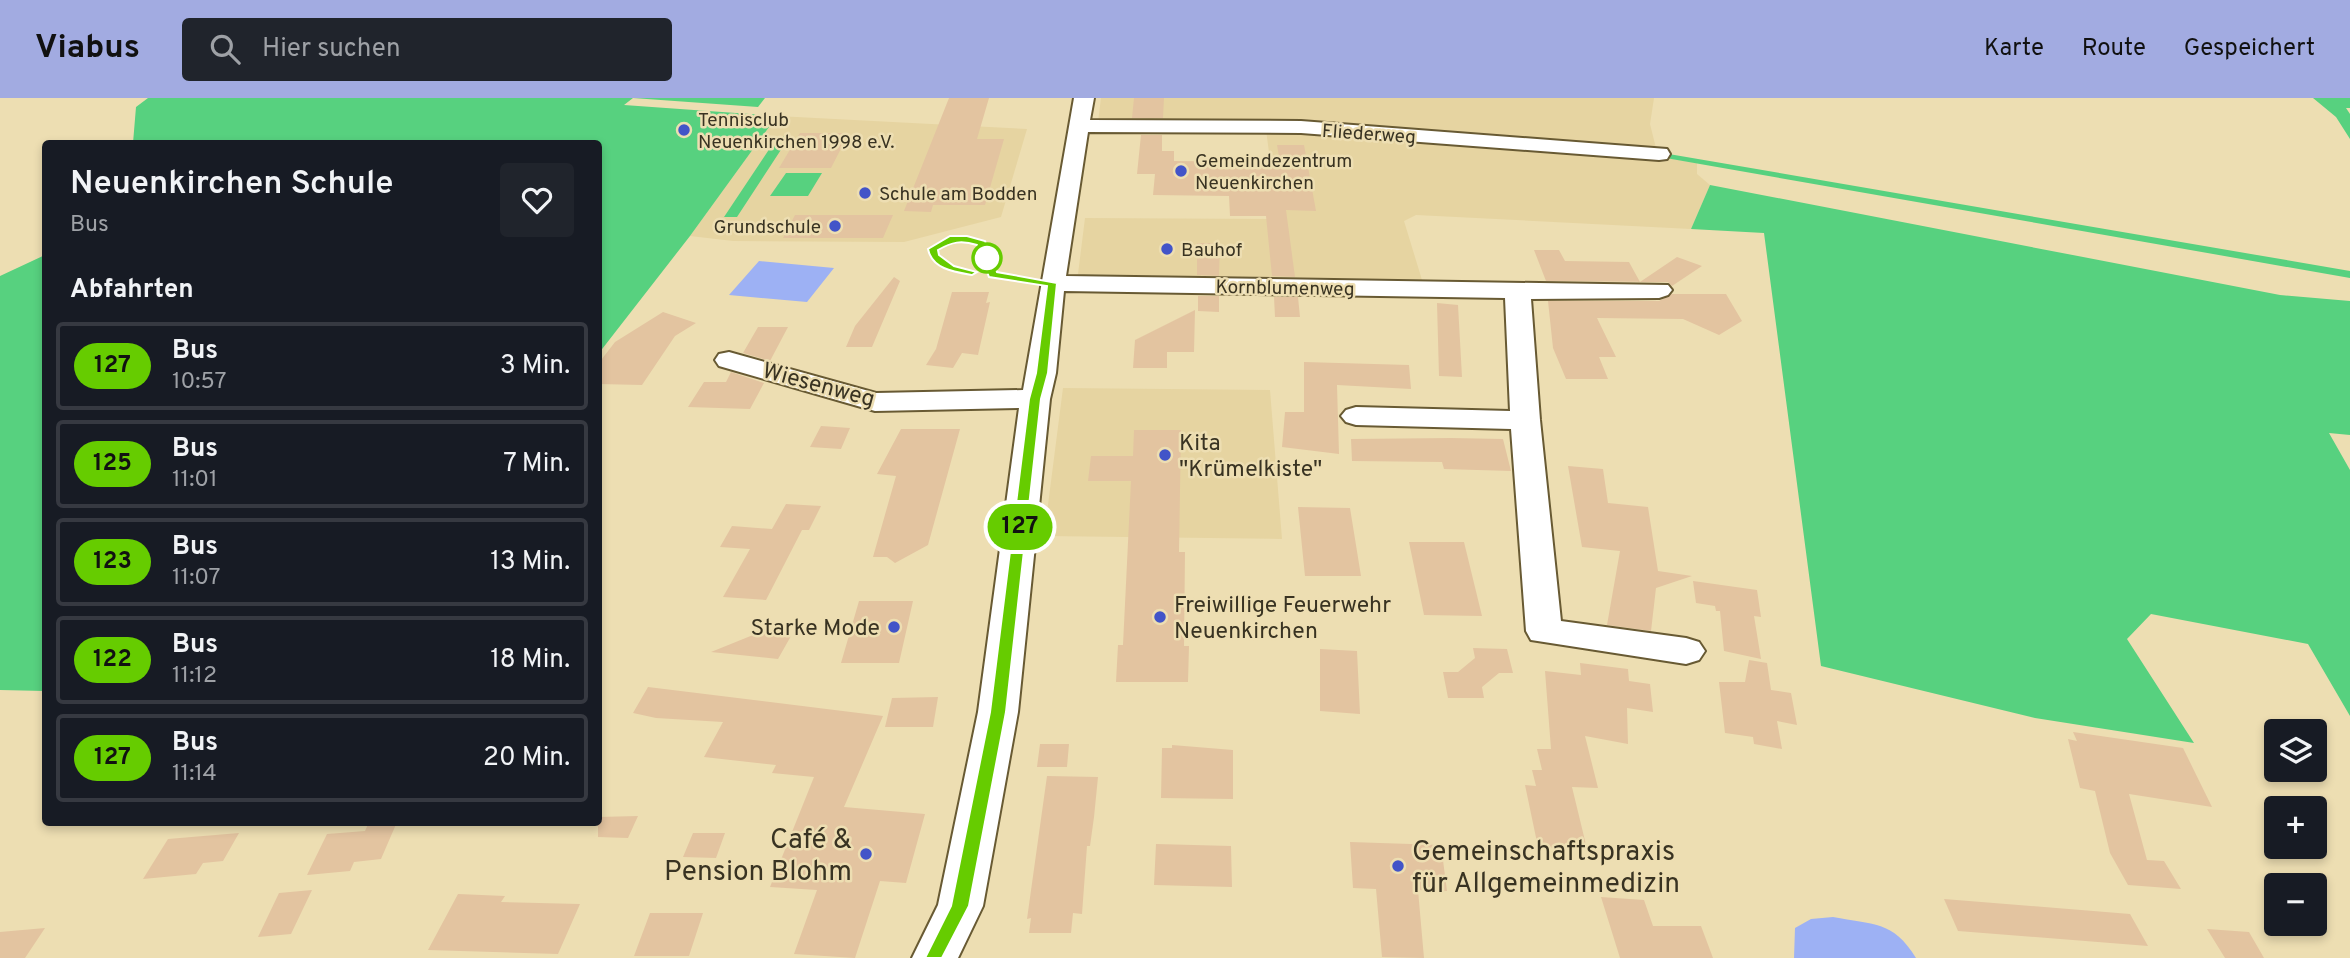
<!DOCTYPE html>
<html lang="de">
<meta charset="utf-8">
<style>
:root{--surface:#171b24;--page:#20242c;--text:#f1f3f6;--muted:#9ea1a6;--line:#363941;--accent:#a2abe1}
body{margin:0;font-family:Overpass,sans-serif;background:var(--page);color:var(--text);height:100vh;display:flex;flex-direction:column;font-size:26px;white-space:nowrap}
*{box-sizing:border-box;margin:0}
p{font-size:23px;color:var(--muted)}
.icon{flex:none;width:38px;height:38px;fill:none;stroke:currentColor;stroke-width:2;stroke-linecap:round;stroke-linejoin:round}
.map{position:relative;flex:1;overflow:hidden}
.panel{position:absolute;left:42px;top:42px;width:560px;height:686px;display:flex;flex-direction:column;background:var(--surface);border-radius:7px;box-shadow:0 4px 10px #0003}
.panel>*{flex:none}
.badge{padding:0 14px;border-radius:23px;font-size:24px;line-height:46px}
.fabs{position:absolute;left:2264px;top:621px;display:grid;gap:14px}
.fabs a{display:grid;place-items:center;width:63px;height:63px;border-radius:7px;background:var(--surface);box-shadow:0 4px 10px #0003;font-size:35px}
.map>.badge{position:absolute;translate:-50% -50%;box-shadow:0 0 0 4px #fff}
h2{padding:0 28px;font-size:26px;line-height:63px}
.round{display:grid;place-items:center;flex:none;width:74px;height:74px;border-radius:7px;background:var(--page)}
.head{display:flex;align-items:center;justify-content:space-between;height:119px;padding:0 28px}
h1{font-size:33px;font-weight:600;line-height:52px}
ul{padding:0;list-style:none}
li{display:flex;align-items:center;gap:21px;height:88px;margin:0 14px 10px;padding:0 14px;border:4px solid var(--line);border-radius:7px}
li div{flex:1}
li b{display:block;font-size:26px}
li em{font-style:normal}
li .badge{min-width:77px;font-weight:700;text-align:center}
header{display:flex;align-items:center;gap:42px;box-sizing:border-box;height:98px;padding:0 35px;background:var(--accent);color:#111}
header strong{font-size:33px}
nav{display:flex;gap:38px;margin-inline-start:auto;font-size:24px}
.search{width:490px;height:63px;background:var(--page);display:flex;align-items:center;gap:18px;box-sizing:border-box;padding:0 24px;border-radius:7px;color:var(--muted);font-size:26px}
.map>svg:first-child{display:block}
</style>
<header>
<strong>Viabus</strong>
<div class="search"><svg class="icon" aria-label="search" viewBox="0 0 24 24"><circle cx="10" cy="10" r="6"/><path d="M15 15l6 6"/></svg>Hier suchen</div>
<nav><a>Karte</a><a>Route</a><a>Gespeichert</a></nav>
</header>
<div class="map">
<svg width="2350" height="860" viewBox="0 0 2350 860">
<rect width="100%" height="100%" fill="#eddeb2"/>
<path fill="#e6d4a1" d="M1101,0H1654L1650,26L1657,54L1661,59L1697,65V76L1710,87L1691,131L1416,117L1404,123L1422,182L1078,176L1085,120L1278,121L1266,32H1097Z
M777,18L1027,31L1001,119L904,144L733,143L690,138Z
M1063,290L1270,292L1282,441L1044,438Z"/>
<path fill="#57d17f" d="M148,0H765L758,9L633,0L624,7L777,18L690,138L599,255L598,46L133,45L136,9Z
M2313,0H2350V10H2346L2350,16V41L2336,19Z
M778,38H790L737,119H724Z
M1657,54L2350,173V180L1660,59Z
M786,75H822L808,98H770Z
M1710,87L2280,197L2350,203V337L2329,335L2350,372V618L2308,546L2151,516L2127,541L2194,645L2035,620L1821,568L1764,135L1691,131Z
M45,157V593L0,592V178Z"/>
<path fill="#9db1f4" d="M759,163L834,170L807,204L729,197Z
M1833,819C1873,827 1893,822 1916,860H1794L1795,830L1811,821Z"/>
<path fill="#e3c4a0" d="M949,0H989L977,41H1004L985,107H933L931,114L904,113Z
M1134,0H1164L1163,20H1132Z
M800,35H849L831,70H779Z
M1141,37H1162V53H1174V63L1280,64L1277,47H1304L1316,113L1286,112L1295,179L1272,178L1266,118H1230L1229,98L1153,97L1155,76H1137Z
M795,117H893L883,140H783Z
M1197,145H1220L1219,178L1197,177Z
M1534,152H1559L1565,163L1629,164L1640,184L1677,159L1702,168L1672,188L1668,184L1546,183Z
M894,179L900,183L872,249H846L855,228Z
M952,194H989L986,205L990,204L978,257L962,255L953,270L926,267L936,251Z
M1672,196H1726L1742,223L1719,237L1683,221L1597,220L1616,259H1599L1608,281H1566L1553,250L1548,203H1659Z
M1198,198H1219V214L1198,213Z
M1274,199H1298L1300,219H1275Z
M1437,205L1458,207L1462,279L1439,278Z
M1195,212L1194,254H1167V270H1133L1135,242Z
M663,214L696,225L675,238L642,287L598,286V266L615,244Z
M758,229H788L770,263L743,255Z
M1304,264L1409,267L1411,291L1337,287L1339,356L1282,349L1285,314H1304Z
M731,274L764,285L750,311L688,309L704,284H726Z
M821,328L850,330L841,351L810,349Z
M901,331H960L928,447L895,465L887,459H873L896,378L877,376Z
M1134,332H1181L1179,454H1185L1184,548H1189L1188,584H1116L1118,547H1123L1131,383H1088L1091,358H1133Z
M1451,340L1503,341L1511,373L1444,371L1442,364L1352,363L1351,341Z
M1568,368L1603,371L1608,405L1648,409L1658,473L1692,478L1656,490L1651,533L1607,527L1620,453L1582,449Z
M786,406L821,408L809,432H802L766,502L723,499L750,451L720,449L732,428L772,431Z
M1298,409L1350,410L1361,478H1305Z
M1409,444H1464L1482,518L1424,517Z
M1693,483L1757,492L1761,519L1754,518L1761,561L1724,553L1720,513H1716L1715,508L1696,505Z
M859,503H913L899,565H841Z
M758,535L791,538L778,561L711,554Z
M1473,550L1507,551L1513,575H1499L1482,589L1484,600H1448L1443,574H1458L1475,560Z
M1320,551L1357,553L1360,616L1320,613Z
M1749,562L1767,565L1771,592L1791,595L1797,627L1777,623L1782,651L1754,646L1753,639L1725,635L1719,584H1745Z
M1580,565L1628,571L1629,583L1650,586L1653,614L1627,610L1628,646L1585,638L1598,690L1572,689L1587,751L1538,749L1525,687L1536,688L1532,672H1542L1537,651H1551L1545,573L1581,577Z
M648,589L883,618L844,709L925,716L906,785L880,783L855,860L794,856L817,792L770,789L814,679L772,675L776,667L704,659L723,624L656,620L633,615Z
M938,599L933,629H885L892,600Z
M2073,634L2183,650L2212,709L2129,696L2147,762L2164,763L2181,791L2128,787L2110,755L2095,693L2080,690L2068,641L2077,643Z
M1040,646H1069L1067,669H1037Z
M1172,647L1233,652V701L1161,700L1162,650H1172Z
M1047,678L1098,679L1094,719L1090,748H1087L1082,816L1073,815L1071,835H1029L1031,820L1027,821Z
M638,718L628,740L598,739V719Z
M369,724H397L381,761L354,764L350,773L307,777L327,736L365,733Z
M239,735L223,763L203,765L196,776L143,781L168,741Z
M693,735H725L716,760L683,759Z
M1350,744L1441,747L1447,793L1418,792L1424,860L1382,859L1376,791L1353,790Z
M1156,746L1231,748L1232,789L1154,787Z
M312,792L291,836L258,839L279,795Z
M458,796L505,798L501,804L580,806L558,856L428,852Z
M1601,799L1644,802L1653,828H1701L1713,860H1620Z
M1944,801L2130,816L2148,848L1958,833Z
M650,815H703L689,858H634Z
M45,830L25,860H0V834Z
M2207,831L2249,834L2264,860H2225Z"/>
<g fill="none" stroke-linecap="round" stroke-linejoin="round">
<g stroke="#685a33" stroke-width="4">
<path id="minor" d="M1074,0H1094L1090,22L1301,23L1667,51L1670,56L1667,61L1659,62L1301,35L1088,34L1066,178L1668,187L1672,192L1668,197L1659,200L1531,201L1540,322L1561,523L1686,540L1699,544L1705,553L1699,562L1686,566L1531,542L1526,533L1511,331L1356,327L1346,324L1341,318L1346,312L1356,309L1510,313L1505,200L1064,193L1056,275L1050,301L1018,614L983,808L958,860H912L938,807L978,614L1019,310L875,313L719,268L715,262L719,256L729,254L876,295L1023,292Z"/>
</g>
<use href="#minor" fill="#fff" fill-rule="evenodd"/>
</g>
<path fill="#6c0" stroke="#fff" stroke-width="2" d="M950,138H967L985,143L997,174L1057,185L1048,275L1041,301L1006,614L969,808L942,860H925L951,808L990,614L1029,301L1036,275L1047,188L989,179L977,147C961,142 952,144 938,152L939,157L954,168L977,174L972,177C954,174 932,171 928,151Z"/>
<g fill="#4254c8" stroke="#eddeb2" stroke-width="2.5">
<circle cx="684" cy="32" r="7"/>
<circle cx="1181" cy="73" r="7"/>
<circle cx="865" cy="95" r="7"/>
<circle cx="835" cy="128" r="7"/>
<circle cx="1167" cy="151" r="7"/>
<circle cx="1165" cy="357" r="7"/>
<circle cx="1160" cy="519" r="7"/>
<circle cx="894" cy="529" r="7"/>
<circle cx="866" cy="756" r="7"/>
<circle cx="1398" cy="768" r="7"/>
</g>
<circle fill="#fff" stroke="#6c0" stroke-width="3.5" cx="987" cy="160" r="14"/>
<g text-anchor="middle" stroke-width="5" stroke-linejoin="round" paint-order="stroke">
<g font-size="19" fill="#393322" stroke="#eddeb2" text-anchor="start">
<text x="698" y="28">Tennisclub<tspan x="698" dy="22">Neuenkirchen 1998 e.V.</tspan></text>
<text x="1195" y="69">Gemeindezentrum<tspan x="1195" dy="22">Neuenkirchen</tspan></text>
<text x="879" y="102">Schule am Bodden</text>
<text x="821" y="135" text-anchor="end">Grundschule</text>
<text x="1181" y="158">Bauhof</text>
</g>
<g font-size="19" fill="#393322" stroke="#eddeb2">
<text transform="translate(1369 35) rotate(4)" y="7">Fliederweg</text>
<text transform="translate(1285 189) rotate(1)" y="7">Kornblumenweg</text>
</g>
<g font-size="23" fill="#393322" stroke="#eddeb2">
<text transform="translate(819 286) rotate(15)" y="8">Wiesenweg</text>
</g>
<g font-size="23" fill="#393322" stroke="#eddeb2" text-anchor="start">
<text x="1179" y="352">Kita<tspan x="1179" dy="26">"Krümelkiste"</tspan></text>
<text x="1174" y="514">Freiwillige Feuerwehr<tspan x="1174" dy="26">Neuenkirchen</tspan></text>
<text x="880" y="537" text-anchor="end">Starke Mode</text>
</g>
<g font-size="28" fill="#393322" stroke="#eddeb2" text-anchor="end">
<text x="852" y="750">Café &amp;<tspan x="852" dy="32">Pension Blohm</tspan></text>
<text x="1412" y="762" text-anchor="start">Gemeinschaftspraxis<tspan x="1412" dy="32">für Allgemeinmedizin</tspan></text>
</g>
</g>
</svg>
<div class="fabs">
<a><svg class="icon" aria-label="layers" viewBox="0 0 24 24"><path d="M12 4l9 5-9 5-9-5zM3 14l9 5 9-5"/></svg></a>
<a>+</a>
<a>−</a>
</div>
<b class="badge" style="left:1020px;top:429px;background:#6c0;color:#111">127</b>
<section class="panel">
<div class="head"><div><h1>Neuenkirchen Schule</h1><p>Bus</p></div><a class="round"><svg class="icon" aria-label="heart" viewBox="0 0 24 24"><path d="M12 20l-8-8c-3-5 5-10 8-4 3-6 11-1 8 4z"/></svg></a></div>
<h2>Abfahrten</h2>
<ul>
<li><span class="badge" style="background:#6c0;color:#111">127</span><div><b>Bus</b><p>10:57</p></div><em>3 Min.</em></li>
<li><span class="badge" style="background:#6c0;color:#111">125</span><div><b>Bus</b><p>11:01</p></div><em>7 Min.</em></li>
<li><span class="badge" style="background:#6c0;color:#111">123</span><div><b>Bus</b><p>11:07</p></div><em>13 Min.</em></li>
<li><span class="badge" style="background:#6c0;color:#111">122</span><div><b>Bus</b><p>11:12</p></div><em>18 Min.</em></li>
<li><span class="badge" style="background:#6c0;color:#111">127</span><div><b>Bus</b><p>11:14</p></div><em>20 Min.</em></li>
</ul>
</section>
</div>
